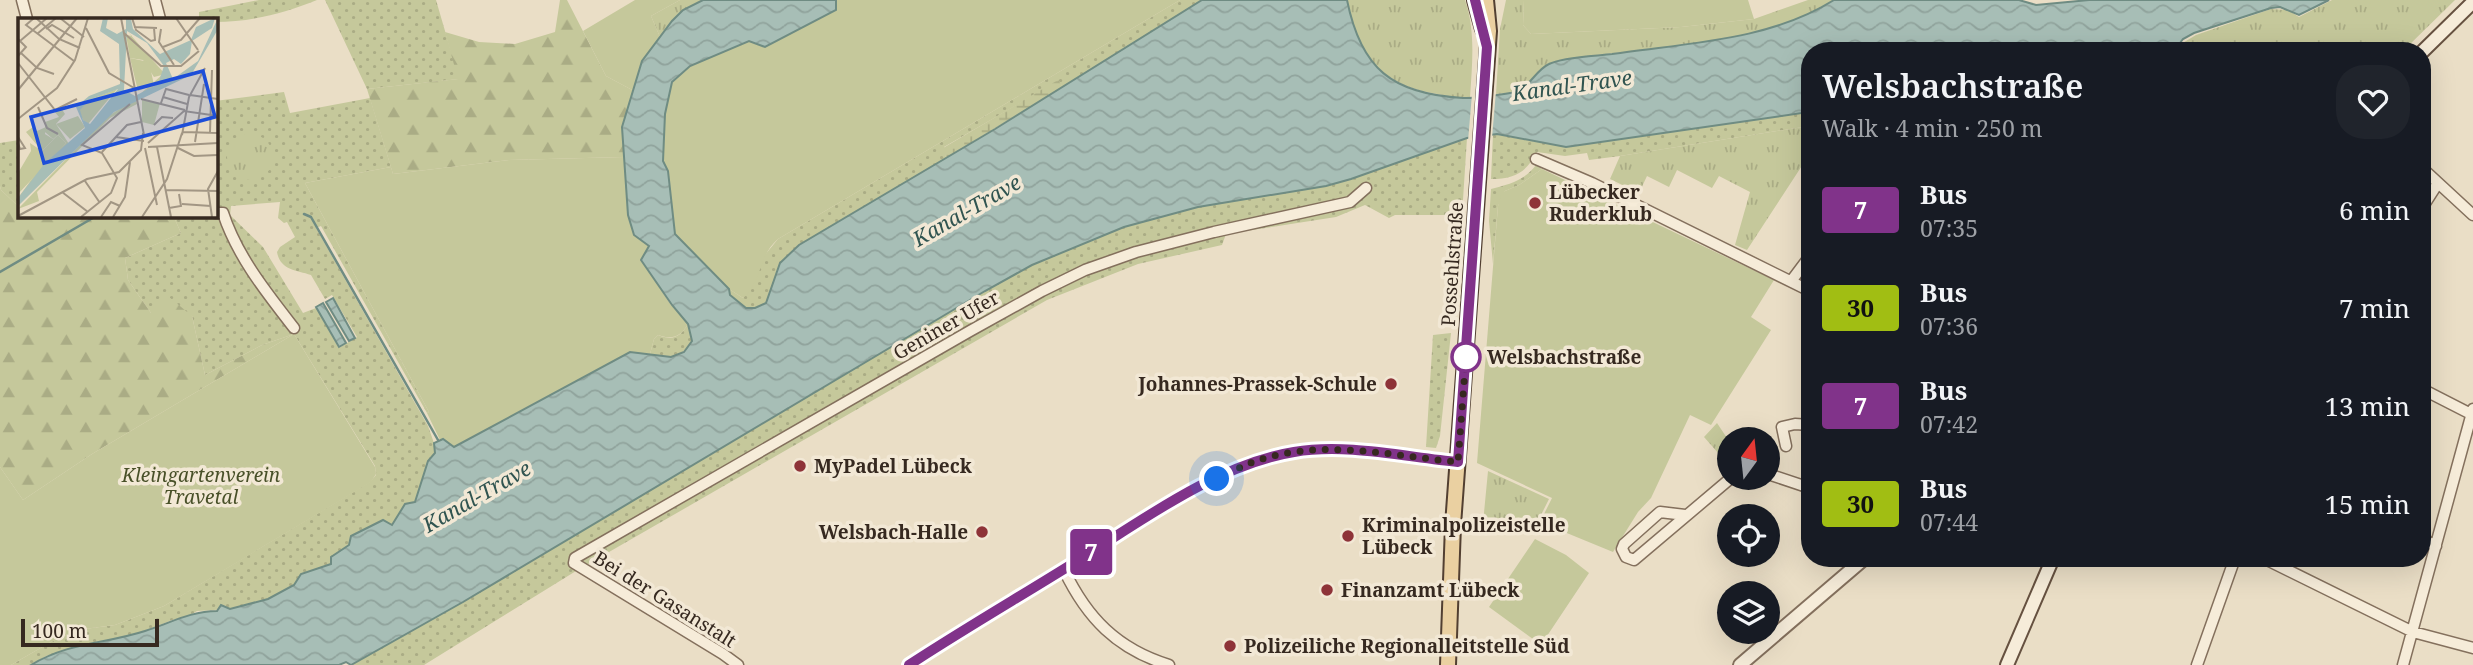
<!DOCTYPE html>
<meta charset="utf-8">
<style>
:root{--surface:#171b24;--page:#20242c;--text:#f1f3f6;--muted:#9ea1a6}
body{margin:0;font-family:"Noto Serif",serif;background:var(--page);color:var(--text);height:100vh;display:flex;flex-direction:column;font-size:26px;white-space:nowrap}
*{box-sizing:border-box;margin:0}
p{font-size:23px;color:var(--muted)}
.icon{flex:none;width:38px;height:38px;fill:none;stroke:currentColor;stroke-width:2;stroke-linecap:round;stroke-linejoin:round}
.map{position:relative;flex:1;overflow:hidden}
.details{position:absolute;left:1801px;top:42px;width:630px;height:525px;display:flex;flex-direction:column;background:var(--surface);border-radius:28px;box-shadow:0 7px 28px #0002}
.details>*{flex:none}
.badge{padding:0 14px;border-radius:5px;font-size:24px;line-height:46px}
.needle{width:46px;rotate:15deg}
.fabs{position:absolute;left:1717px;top:427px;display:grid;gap:14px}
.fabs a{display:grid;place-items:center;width:63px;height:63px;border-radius:50%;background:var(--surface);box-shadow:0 7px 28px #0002;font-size:35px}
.scale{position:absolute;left:21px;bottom:18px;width:138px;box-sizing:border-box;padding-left:7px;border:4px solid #362920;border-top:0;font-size:19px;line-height:24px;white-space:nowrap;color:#362920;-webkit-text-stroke:5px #f2e8d5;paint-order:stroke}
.you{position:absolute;width:35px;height:35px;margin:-18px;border:5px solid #fff;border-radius:50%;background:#1a73e8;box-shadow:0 0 0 10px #1a73e833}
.map>.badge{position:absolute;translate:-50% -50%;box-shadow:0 0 0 4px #fff}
.round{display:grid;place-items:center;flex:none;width:74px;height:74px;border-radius:28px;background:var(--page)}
.head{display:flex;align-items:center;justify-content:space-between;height:119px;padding:0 21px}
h1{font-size:33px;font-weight:600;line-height:52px}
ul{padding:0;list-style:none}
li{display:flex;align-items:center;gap:21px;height:98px;padding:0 21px}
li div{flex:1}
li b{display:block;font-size:26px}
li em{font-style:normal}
li .badge{min-width:77px;font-weight:700;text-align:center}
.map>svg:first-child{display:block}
</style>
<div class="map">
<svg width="2473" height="665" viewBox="0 0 2473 665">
<defs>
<pattern id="grass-dots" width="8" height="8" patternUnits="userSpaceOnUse" patternTransform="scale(1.75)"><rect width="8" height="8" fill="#c5c89b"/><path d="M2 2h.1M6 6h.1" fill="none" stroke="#aaac85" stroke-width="1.8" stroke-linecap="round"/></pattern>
<pattern id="forest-firs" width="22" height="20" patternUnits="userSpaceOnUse" patternTransform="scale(1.75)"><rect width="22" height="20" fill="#c5c89b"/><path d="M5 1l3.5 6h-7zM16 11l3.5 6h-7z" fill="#aaac85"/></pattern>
<pattern id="wetland-marsh" width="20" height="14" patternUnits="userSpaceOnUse" patternTransform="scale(1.75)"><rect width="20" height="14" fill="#c5c89b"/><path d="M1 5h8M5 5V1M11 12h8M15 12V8" fill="none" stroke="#aaac85"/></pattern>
<pattern id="park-tufts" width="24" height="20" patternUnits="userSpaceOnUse" patternTransform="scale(1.75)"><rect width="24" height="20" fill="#c5c89b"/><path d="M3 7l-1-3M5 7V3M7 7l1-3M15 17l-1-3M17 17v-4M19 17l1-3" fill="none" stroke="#aaac85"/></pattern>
<pattern id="water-waves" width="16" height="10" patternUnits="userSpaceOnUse" patternTransform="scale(1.75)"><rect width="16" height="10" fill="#a7beb6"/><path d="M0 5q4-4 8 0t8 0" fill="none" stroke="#90a39c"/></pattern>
</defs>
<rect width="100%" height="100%" fill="#eadec6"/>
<path fill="url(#grass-dots)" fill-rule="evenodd" d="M259,0H317C285,13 250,22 215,22V19H199V12Z
M325,0H436L459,79L367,89Z
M1180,0H1202L1063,87L1058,81L944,147L946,158L799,245L780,263L766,303L755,308L746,309L730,295L729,289L743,298L764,256L778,239Z
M284,92L290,113L370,98L391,167L305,183L429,412L427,413L321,226L316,228L428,426L434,443L435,453L428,461L415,502L405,505L392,525L350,545L332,557V564L301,574L294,585L268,599L230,609L197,611L187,617L172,620L145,631L46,656L31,665H11L51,642L77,630L115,625L164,606L370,482L376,475L375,466L294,334L262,345L205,375L192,316L151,313L128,280L125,258L181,233L173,215H215V101ZM280,202L278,218L284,223L287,222L295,237L280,247L277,252C280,270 296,270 311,275L325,299L332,295L357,337L339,348L316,308L303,313L263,247L230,215L231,206Z
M1809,112V126L1620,156L1589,160L1587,153L1565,156L1537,152C1526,173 1514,179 1491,179L1493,134L1566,147Z
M1467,138L1462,215H1395L1389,218L1365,205L1336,217L1226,234L1222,245L1138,264L1047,300L576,571L424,665H351L463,602L985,291L1032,265L1124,227L1198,207L1327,186Z
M19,140V207L1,190L0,186V143Z
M1536,165L1542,169L1519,185L1505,191L1498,206L1493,264L1489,221L1491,189C1509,184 1524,181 1536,165Z
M688,324L692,341C680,360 670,357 650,354L654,339L658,335C673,341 680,337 688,324Z
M1451,333L1440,436L1436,448L1426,447L1433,335Z"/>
<path fill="url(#forest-firs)" d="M560,0H567L606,76L634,91L622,127L624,157L509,160L393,174L367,89L458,79L445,32L479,42L515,44L555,32Z
M0,186L1,190L19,207V215L61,220L71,215H173L181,233L125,258L128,280L151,313L169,297L192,316L205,375L262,345L294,334L92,454L23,500L0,467Z"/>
<path fill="url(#wetland-marsh)" d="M1058,80L1063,87L946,158L943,148Z"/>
<path fill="url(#park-tufts)" d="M680,0H703L683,10L660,37L651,16Z
M1347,0H1465C1476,32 1472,65 1470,98C1457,99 1444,95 1432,93C1377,83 1358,52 1347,0Z
M1506,0H1524L1523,25L1531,34L1681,27L1754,19L1808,0H1834C1754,51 1645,44 1554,62C1540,65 1534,82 1523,89C1515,94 1505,93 1496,94L1500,29Z
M2332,0H2455L2403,51H2177L2181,44L2196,35L2271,9L2288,10L2299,17Z
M1809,126V155L1747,250L1735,245L1750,192L1719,176L1712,188L1677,170L1669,187L1647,176L1639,193L1610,179L1620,156Z
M227 157a23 23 0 1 1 46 0a23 23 0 1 1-46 0Z
M1717,423L1729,441V461L1727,463L1704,437Z
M1488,471L1549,499L1536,525L1483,523Z"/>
<path fill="#c5c89b" d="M635,0H680L651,16L660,37L642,61L634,91L606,76L583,31Z
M836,0H1180L778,239C758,256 762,282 743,298L729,289L675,234L668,171L663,161L665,114L672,82L690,66L749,41L765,47L835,10Z
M1524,0H1748L1754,19L1681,27L1531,34L1523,25Z
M624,157L628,215L634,235L650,246L641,260L671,305L688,324C680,337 673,340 658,335L654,339L650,354L630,352L454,447L443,439L440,440L427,413L429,412L305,183L391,167L393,174L509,160Z
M1542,169L1774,280L1751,317L1771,330L1711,425L1690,415L1651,498L1638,512L1613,552L1540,522L1552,498L1477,463L1498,206L1501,195L1505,191L1519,185Z
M294,334L375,467L376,474L371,482L164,606L115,625L77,630L51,642L11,665H0V467L23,500L92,454Z
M1535,539L1566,555L1589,573L1541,645L1489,607Z"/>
<path fill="url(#water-waves)" stroke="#6f8c83" stroke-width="2" d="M703,0H836V10L765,47L749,41L690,66L672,82L665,114L663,161L668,171L675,234L729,289L730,295L746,308H755L766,303L780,263L799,245L995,129L1202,0H1347C1361,69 1392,94 1463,98C1481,99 1500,94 1517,92C1530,86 1536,70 1549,64C1562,57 1596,56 1612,54C1686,43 1769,41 1834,0H2019L2036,5L2089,0H2329L2299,15L2280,7L2271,8L2194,33L2183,39L2174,51H1810L1809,112L1566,147L1497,134L1467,138L1351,179L1326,186L1198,207L1124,227L1032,265L985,291L463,602L351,665L346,662L339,665H31C69,642 105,644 145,631C170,623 191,611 217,611L221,605L230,609L268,599L294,585L301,574L331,564V557L349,545L351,536L383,520L392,525L405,504L415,502L428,461L435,453L434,443L443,439L454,447L630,352L671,357L684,352L692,341L688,324L672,305L641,260L649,246L634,235L628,215L622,127L642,61L672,21L683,10Z
M333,298L355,338L349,341L326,302Z
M323,303L346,343L339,347L316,307Z"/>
<path fill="#eadec6" d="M1496,91L1492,138L1468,141L1472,94Z"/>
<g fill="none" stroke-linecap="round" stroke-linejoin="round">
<path stroke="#6f8c83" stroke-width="2.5" d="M304,214L311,217L438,440
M0,272L98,215"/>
<g stroke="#84705d" stroke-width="13">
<path id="minor" d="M22,0L27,19
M155,0L160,19
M1536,159L1592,183L1810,291
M2422,168L2473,215
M2422,208L2438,183
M215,213H223C237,256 266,292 294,328
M1792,280L1810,256
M2422,389L2473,415
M1786,446L1782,427L1795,424L1810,425
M1768,474L1810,488
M1685,515L1660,512L1624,544L1622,549L1626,557L1634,560L1731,478
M2422,539L2436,546
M2263,558L2413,632L2473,648
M1064,570C1087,618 1117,649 1169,665
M738,665L723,654L574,563L575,558L970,331L1042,291L1085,270L1136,252L1214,232L1350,202L1366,188
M909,665C963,630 1018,598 1072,564C1137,524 1218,464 1294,452C1347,443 1404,457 1458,462
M2197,665L2235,558
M2403,665L2473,409"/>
</g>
<g stroke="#84705d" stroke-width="16">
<path id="tertiary" d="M1740,665L1865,558"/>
</g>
<g stroke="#665140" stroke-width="16">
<path id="secondary" d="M2422,52L2473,2
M2007,665L2053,558"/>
</g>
<g stroke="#523f31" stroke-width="18">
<path id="primary" d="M1475,0L1483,29
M1448,665L1453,525L1489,31L1486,0"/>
</g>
<use href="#minor" stroke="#f6ecd9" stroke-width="10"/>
<use href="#tertiary" stroke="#f6ecd9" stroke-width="12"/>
<use href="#secondary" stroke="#f6ecd9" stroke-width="12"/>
<use href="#primary" stroke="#ead0a1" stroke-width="14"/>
</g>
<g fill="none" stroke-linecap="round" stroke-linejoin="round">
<g stroke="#fff" stroke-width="16">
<path id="line" d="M909,665C964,629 1021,596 1077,561C1141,521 1218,464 1294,452C1346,443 1405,457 1458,462L1487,47L1475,0"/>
</g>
<use href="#line" stroke="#81338a" stroke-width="10"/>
<path stroke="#362920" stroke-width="7" stroke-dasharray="0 12.6" d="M1217,479C1232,472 1247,463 1262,459C1327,439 1392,456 1458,462L1466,357"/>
</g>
<g fill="#8e3338" stroke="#f2e8d5" stroke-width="2.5">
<circle cx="1535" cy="203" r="7"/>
<circle cx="1391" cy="384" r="7"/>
<circle cx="800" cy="466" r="7"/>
<circle cx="982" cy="532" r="7"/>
<circle cx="1348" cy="536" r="7"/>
<circle cx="1327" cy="590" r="7"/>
<circle cx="1230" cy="646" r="7"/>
</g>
<circle fill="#fff" stroke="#81338a" stroke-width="3.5" cx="1466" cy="357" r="14"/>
<g text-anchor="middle" stroke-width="7" stroke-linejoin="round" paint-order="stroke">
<g font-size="19" font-weight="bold" fill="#362920" stroke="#f2e8d5" text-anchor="start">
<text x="1549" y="199">Lübecker<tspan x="1549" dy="22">Ruderklub</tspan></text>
<text x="1377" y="391" text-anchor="end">Johannes-Prassek-Schule</text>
<text x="814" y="473">MyPadel Lübeck</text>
<text x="1362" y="532">Kriminalpolizeistelle<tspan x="1362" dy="22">Lübeck</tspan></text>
<text x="968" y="539" text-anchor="end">Welsbach-Halle</text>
<text x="1341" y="597">Finanzamt Lübeck</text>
<text x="1244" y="653">Polizeiliche Regionalleitstelle Süd</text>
</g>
<g font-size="19" fill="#362920" stroke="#f2e8d5">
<text transform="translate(1452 264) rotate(-86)" y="7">Possehlstraße</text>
<text transform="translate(946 325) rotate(-30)" y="7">Geniner Ufer</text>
<text transform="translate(665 599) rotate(32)" y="7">Bei der Gasanstalt</text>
</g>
<g font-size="19" font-weight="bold" fill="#362920" stroke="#f2e8d5" text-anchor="start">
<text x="1487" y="364">Welsbachstraße</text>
</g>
<g font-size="19" font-style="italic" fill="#485028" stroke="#f2e8d5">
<text x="201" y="482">Kleingartenverein<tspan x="201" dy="22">Travetal</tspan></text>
</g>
<g font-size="21" font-style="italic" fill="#305450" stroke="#f2e8d5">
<text transform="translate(1572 86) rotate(-8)" y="7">Kanal-Trave</text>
<text transform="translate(967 211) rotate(-30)" y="7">Kanal-Trave</text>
<text transform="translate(477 497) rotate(-30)" y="7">Kanal-Trave</text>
</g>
</g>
<g transform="translate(18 18)">
<rect width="200" height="200" fill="#eadec6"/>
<path d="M118,81L119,86L92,100L19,174L21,183L0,191L90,98ZM43,90L47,96L38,106L51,126L27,145L18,161L0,180L24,147L48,125L40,117L35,121L27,114V104L41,99L36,93L27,96Z" fill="#c5c89b"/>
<path d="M15,109L19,113L28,109L27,116L35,121L40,117L24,133L8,114Z" fill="#c5c89b"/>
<path d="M110,14L146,55L140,66L121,77L144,57L136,59L125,42L112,40L108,17L114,18Z" fill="#c5c89b"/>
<path d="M112,40L131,44L136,67L120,73ZM99,71L70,106L65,102L61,92L71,82ZM124,82L142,85L136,107L124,104ZM60,98L67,109L52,121L38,106ZM40,117L48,125L0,176V155L13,133L12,125L24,133Z" fill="#c5c89b"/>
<path d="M85,0H90L88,10L99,16L108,11V0L113,1L115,11L142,36L173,22L178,9L197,0L194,10L174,23L172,36L163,46L156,41L148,45L155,61L180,43L199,2V13L173,57L96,94L0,188V180L27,145L67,110L58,89L71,78L102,66L101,26L82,13ZM109,13L129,25L146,48L140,66L117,78L106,72ZM100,71L72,106L65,102L62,92L71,82Z" fill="#a7beb6" fill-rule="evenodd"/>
<path fill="none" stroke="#a29684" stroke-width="2" d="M16,0L8,7L56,43M18,0L41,21L62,30M42,0L66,19M103,0L126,117M114,0L118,12L133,23L137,22L136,10M158,0L180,32M116,9L139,10M68,10L91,55L116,70M28,11L34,7L56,20M143,11L141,24L156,47M106,15L143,48H163L181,33M19,16L38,0M0,21L8,29L0,38M2,23L29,0M145,29L163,22L182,0M3,35L19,50L36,56M0,45L37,92L59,81M0,72L59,0M172,77L200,81M145,79L169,86M123,81L167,92M143,85L148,71L171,77M20,89L29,110L40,116M0,101L39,70L57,42L70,0M136,107L144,99L155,100M165,114L200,115M192,114L194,52M164,117L171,79L187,50M0,119L7,130L2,131L0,125M98,119L126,123M177,124L186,66M130,125L166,93L200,98M130,129L200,125M139,129L153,199M127,130L139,187M160,130L176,138L200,137M84,134L109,107L123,104M67,163L82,185M147,172L200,173M44,174L70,194M164,186L193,188M151,190L163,188L161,176M0,198L69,161L101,154L123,132L125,115M63,199L93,175L99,160L84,135L64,127L112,86M83,199L93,184L102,188M95,199L107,179L112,144M124,199L149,161L164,115M194,199L190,171L200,153"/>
<path fill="#1d4ed8" fill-opacity="0.15" stroke="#1d4ed8" stroke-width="3.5" d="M185,53L197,99L26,145L13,99Z"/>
<rect width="200" height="200" fill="none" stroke="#362920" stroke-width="3.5"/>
</g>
</svg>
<div class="fabs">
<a><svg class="needle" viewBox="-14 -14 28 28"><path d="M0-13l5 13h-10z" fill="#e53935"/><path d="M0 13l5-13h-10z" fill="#9ea1a6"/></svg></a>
<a><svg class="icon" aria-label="locate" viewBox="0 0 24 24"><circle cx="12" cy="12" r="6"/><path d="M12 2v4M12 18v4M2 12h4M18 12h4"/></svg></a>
<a><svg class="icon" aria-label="layers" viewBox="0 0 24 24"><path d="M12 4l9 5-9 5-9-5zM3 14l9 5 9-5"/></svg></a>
</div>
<div class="scale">100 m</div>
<div class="you" style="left:1217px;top:479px"></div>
<b class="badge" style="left:1091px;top:552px;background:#81338a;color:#fff">7</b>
<section class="details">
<div class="head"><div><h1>Welsbachstraße</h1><p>Walk · 4 min · 250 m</p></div><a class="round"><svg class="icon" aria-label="heart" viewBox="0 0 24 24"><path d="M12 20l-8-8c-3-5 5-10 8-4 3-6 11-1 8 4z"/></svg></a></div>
<ul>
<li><span class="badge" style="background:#81338a;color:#fff">7</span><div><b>Bus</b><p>07:35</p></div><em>6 min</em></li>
<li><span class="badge" style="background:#a1be13;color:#111">30</span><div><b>Bus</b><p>07:36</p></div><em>7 min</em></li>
<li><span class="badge" style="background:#81338a;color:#fff">7</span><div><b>Bus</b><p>07:42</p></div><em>13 min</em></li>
<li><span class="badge" style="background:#a1be13;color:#111">30</span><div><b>Bus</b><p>07:44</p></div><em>15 min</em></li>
</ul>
</section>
</div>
